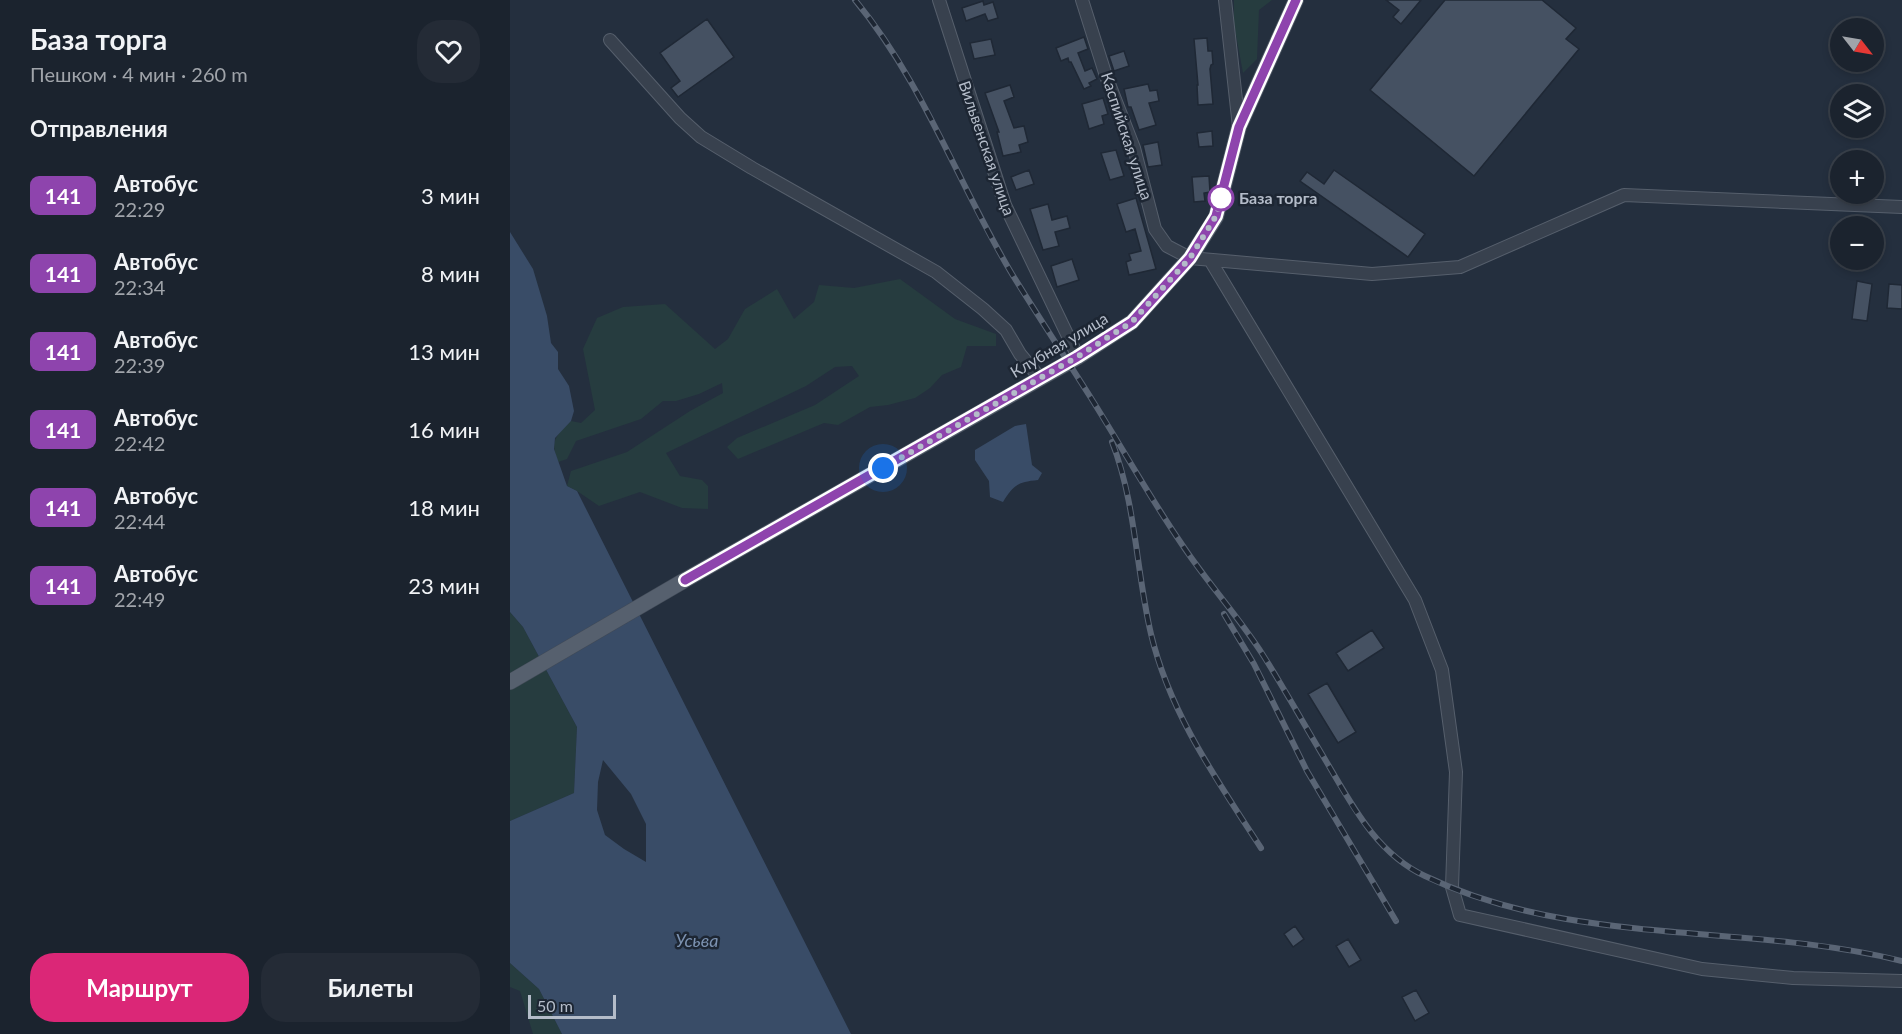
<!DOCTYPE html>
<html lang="ru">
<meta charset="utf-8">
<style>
:root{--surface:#1b232e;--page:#242b36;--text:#f1f3f6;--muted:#a0a4aa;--line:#39404a;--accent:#db2777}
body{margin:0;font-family:Lato,sans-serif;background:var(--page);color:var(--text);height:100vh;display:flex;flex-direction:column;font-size:22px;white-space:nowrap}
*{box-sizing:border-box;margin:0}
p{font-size:20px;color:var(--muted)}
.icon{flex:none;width:33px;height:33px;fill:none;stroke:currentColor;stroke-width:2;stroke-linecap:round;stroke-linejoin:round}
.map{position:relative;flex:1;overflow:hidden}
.panel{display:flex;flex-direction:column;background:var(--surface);width:510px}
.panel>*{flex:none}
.badge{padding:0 12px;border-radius:9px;font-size:21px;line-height:39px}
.needle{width:39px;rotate:121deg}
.buttons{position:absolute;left:1320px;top:18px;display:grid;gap:12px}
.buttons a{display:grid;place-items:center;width:54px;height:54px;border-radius:50%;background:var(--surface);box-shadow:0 3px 9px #0003,0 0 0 2px var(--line);font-size:30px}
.scale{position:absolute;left:18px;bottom:15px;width:88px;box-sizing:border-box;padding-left:6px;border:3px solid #b4bcc9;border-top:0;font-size:16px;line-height:21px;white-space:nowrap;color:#b4bcc9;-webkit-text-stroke:4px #1d2633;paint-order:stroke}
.you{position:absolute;width:30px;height:30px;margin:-15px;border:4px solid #fff;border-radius:50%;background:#1a73e8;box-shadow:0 0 0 9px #1a73e833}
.map>.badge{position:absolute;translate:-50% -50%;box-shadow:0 0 0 3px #fff}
h2{padding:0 30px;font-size:22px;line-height:54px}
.round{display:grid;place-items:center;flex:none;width:63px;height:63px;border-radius:24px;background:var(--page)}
.overview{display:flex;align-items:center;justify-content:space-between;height:102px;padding:0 30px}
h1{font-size:28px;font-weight:700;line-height:45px}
.action{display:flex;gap:12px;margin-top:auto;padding:12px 30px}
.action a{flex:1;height:69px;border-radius:24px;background:var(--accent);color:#fff;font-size:24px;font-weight:700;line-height:69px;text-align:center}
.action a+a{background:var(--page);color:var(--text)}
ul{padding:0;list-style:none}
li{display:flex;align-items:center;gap:18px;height:78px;padding:0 30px}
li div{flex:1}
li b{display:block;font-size:22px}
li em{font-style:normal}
li .badge{min-width:66px;font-weight:700;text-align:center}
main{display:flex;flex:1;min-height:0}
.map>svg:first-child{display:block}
</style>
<main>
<section class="panel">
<div class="overview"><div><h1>База торга</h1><p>Пешком · 4 мин · 260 m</p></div><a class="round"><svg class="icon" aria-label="heart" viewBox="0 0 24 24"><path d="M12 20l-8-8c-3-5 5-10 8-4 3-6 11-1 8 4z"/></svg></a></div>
<h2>Отправления</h2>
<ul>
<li><span class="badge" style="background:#8e44ad;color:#fff">141</span><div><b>Автобус</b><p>22:29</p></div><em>3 мин</em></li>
<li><span class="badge" style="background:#8e44ad;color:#fff">141</span><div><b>Автобус</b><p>22:34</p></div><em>8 мин</em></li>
<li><span class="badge" style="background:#8e44ad;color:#fff">141</span><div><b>Автобус</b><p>22:39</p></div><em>13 мин</em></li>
<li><span class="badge" style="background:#8e44ad;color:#fff">141</span><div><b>Автобус</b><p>22:42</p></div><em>16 мин</em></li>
<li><span class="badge" style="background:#8e44ad;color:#fff">141</span><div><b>Автобус</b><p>22:44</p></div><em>18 мин</em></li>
<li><span class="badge" style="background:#8e44ad;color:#fff">141</span><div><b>Автобус</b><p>22:49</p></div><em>23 мин</em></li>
</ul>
<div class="action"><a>Маршрут</a><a>Билеты</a></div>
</section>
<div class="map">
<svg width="1392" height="1034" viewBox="0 0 1392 1034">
<rect width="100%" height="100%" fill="#242f3e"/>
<path fill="#263c3f" d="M724,0H762L749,10L747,59L733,73L724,24Z
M390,279L445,319L486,334V346H457L451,367L432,375L420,388L405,398L378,405L360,407L328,425L314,423L228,459L217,447L227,438L305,405L349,376L342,366L325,367L296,386L156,453L170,476L192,480L198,486V509L172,508L130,492L89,506L67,491L57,486L61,471L117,452L180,411L213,393L212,383L189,394L166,401H153L131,419L66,441L57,459L48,462C40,440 45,437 61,421L71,423L85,410L73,349L87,318L113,307L155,304L205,349L218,339L235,309L267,289L284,319L304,302L309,285L344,288Z
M0,612L13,627L67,727L64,793L0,821Z
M0,963L29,989L52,1034H23L10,991L0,987Z"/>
<path fill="#394c67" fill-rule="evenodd" d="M0,232L23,269L37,316L41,343L48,352V369L59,386L64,411L61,421L45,438L44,449L57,486L67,491L341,1034H52L29,989L0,963V821L64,793L67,727L13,627L0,612ZM93,760L121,794L136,824V862L114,849L95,835L87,810L88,782Z
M516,424L522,465L532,473L528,480C508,482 503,485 493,502L480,497L479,481L465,460V450L505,426Z"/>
<path fill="#455162" stroke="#1f2835" stroke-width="1.5" d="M876,0H911L891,24L883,17L889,10Z
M935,0H1032L1066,28L1056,39L1069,49L964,176L860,90Z
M473,1L474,5L483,2L488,18L478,21L475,14L456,21L452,8Z
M197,19L224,57L168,97L161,88L170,81L150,53Z
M574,37L578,49L568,53L575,71L582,68L587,79L579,83L581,86L574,89L561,62H559L558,58L551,61L546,48Z
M697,38L698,51H702L703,64L701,65L700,69L703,104L688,105L687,85H688L684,39Z
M481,39L485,55L464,59L460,43Z
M614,51L619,66L604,71L599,56Z
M638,84L640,91L647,90L649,101L639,103L646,125L629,130L621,107H618L614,89Z
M500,85L504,97L494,101L504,128L514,126L518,142L509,145L511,152L493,156L487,132H489L475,93Z
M593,98L598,114L592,116L594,124L579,129L572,104Z
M702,131L703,146L689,147L687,133Z
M648,142L652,165L638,167L633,145Z
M606,150L614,176L600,180L591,153Z
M519,170L524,184L506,190L501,177Z
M824,170L915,234L898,257L790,181L797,172L814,184Z
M699,176L700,192L694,193L695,201L684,202L682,177Z
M626,198L646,269L619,275L616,262L621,260L619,254L631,251L625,229L616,232L607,204Z
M538,204L542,220L557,216L560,228L545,232L549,246L533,250L520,209Z
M562,259L569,280L547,287L541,266Z
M1347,281L1362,284L1357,321L1342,319Z
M1379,284L1392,285V309L1377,308Z
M862,630L874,648L838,671L826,653Z
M817,683L846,732L828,743L798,694Z
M785,926L794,939L783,947L774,934Z
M838,939L851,960L839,967L826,946Z
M906,990L919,1013L905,1021L892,997Z"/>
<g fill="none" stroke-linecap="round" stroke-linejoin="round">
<g stroke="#565f6c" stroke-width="14">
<path id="minor" d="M429,0L495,205L568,357
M572,0L596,76L624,148L645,229L657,246L680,258L862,274L950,267L1114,195L1392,207
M715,0L729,127
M100,40L170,118L191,137L242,168L426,272L473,309L496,330L510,354L530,378
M700,260L905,600L932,670L946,772L942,887L950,915L1192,969L1283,978L1392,981"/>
</g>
<g stroke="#414a57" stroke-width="16">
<path id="major" d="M0,682L175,580L568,357L622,322L680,258L706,217L729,127L786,0"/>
</g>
<use href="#minor" stroke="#38414e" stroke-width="12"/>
<use href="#major" stroke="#56606e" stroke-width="15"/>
<g stroke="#5a6575" stroke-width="6">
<path id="rail" d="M345,0C413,82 448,184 502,274C528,316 555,357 581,398C611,446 639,496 671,543C696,581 728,616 753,655C775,690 795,726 816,761C842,805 866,853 915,876C1065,948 1235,922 1392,961
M602,442C626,503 626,571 641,634C660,714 707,780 751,848
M714,614L744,664L797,771L886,921"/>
</g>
<use href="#rail" stroke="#1d2633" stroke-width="4" stroke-dasharray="11" stroke-linecap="butt"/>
</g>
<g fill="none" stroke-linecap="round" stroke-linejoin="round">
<g stroke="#fff" stroke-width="14">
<path id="line" d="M175,580L567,357L622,322L680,258L706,216L729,127L786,0"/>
</g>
<use href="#line" stroke="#8e44ad" stroke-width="9"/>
<path stroke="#b4bcc9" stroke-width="6" stroke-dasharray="0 10.8" d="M373,468L567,357L622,322L680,258L706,216L712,194L711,198"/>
</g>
<circle fill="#fff" stroke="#8e44ad" stroke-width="3" cx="711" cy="198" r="12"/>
<g text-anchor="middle" stroke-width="5" stroke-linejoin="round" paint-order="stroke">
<g font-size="16" fill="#b4bcc9" stroke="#1d2633">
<text transform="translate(617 136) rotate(72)" y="6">Каспийская улица</text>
<text transform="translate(477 148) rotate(71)" y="6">Вильвенская улица</text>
<text transform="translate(549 345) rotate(-31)" y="6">Клубная улица</text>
</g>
<g font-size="16" font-weight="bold" fill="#b4bcc9" stroke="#1d2633" text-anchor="start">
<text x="729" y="204">База торга</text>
</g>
<g font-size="18" font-style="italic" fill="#7c92b1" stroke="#1d2633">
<text x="187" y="947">Усьва</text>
</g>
</g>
</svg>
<div class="buttons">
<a><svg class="needle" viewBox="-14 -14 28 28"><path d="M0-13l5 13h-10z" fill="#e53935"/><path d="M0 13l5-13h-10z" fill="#a0a4aa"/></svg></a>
<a><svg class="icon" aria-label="layers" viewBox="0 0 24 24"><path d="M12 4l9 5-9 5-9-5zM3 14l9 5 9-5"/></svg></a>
<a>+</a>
<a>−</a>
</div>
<div class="scale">50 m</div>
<div class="you" style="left:373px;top:468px"></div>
</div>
</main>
